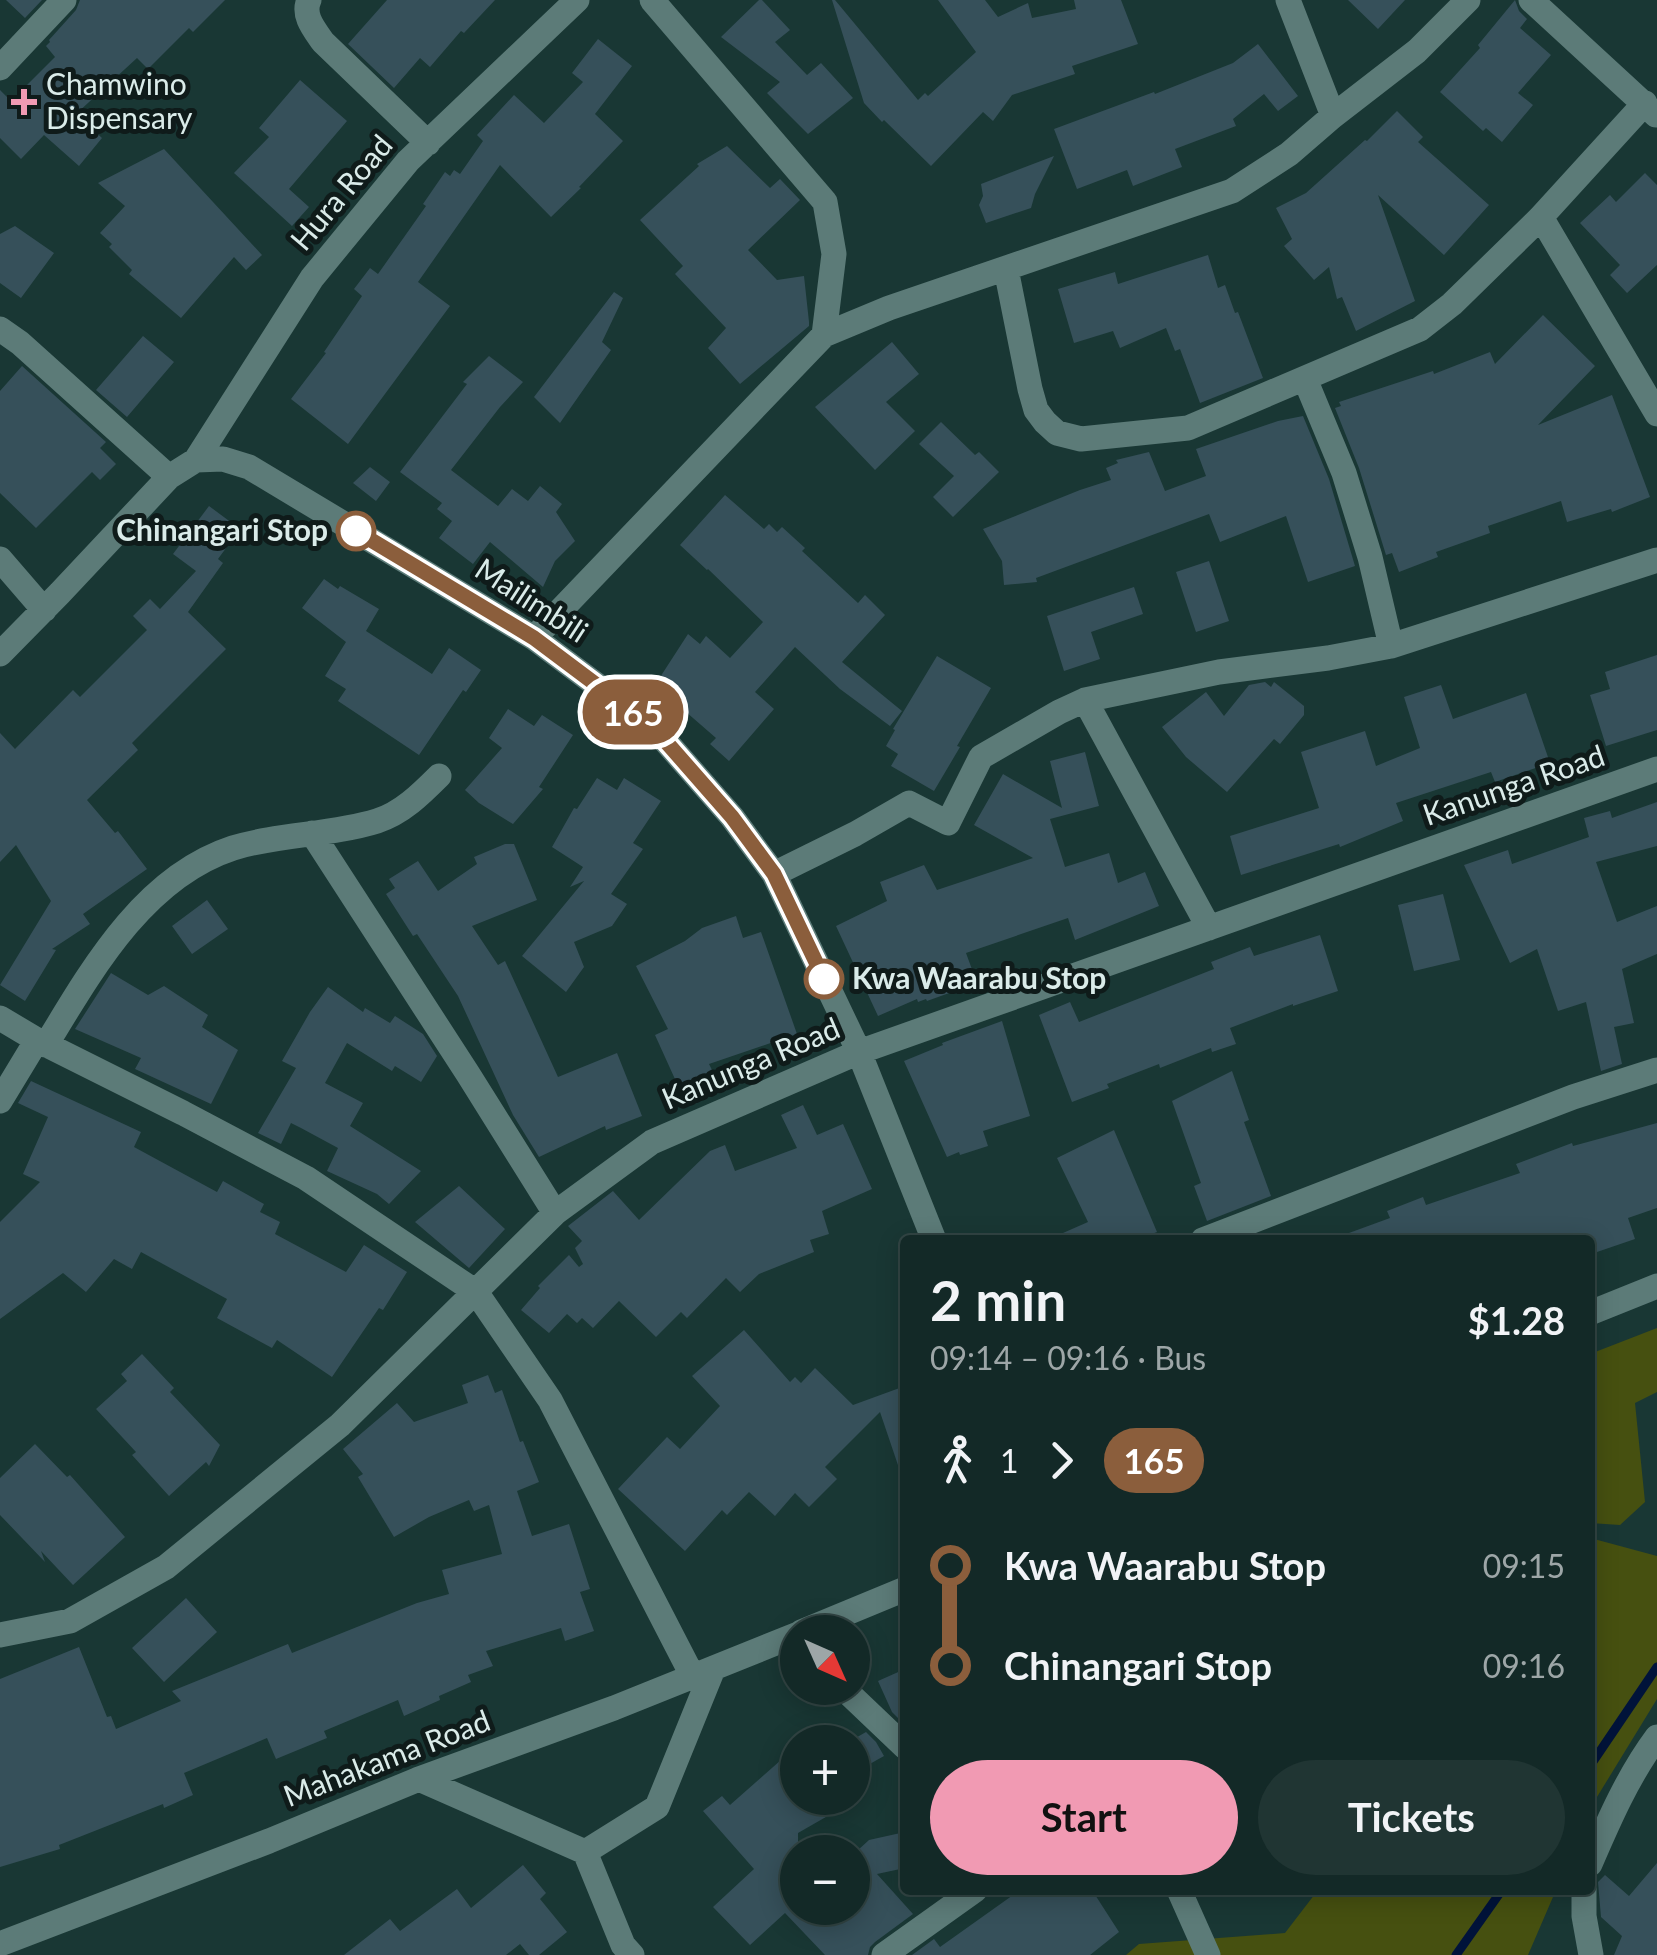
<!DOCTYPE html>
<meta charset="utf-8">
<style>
:root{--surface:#132927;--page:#203533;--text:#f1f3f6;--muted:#9da6a7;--line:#324544;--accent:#f19ab3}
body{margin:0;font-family:Lato,sans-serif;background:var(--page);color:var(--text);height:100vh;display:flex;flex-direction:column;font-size:38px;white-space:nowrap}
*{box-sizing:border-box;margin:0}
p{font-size:32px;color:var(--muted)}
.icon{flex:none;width:55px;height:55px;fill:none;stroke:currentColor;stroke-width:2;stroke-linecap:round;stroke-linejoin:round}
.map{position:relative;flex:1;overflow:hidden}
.panel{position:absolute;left:900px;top:1235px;width:695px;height:660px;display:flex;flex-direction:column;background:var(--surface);border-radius:10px;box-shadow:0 5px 25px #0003,0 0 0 2px var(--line)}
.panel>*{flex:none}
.badge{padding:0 20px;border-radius:32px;font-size:35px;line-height:65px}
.needle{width:65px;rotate:135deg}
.controls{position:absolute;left:780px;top:1615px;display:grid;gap:20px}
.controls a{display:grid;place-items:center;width:90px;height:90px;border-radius:50%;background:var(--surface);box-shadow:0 5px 25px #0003,0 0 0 2px var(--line);font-size:50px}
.map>.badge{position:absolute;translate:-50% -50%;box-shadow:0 0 0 5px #fff}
.legs{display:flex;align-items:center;gap:15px;height:110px;padding:0 30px;font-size:32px}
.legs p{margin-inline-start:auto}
.headline{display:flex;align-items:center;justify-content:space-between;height:170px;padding:0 30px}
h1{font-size:55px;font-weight:700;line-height:75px}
.button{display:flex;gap:20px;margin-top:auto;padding:20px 30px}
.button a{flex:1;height:115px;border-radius:60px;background:var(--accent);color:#111;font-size:40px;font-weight:700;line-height:115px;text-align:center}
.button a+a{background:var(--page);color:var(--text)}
ul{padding:0 30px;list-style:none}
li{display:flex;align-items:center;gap:35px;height:100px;font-size:38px}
li i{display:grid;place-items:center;width:15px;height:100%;margin:0 12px;background:currentColor}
li i::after{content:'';width:25px;height:25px;margin:-12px;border:8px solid;border-radius:50%;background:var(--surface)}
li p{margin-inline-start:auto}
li:first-child i{background:linear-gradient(#0000 50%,currentColor 0)}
li:last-child i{background:linear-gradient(currentColor 50%,#0000 0)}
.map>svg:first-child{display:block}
</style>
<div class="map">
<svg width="1657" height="1955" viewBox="0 0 1657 1955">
<rect width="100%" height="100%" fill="#193734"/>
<path fill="#465010" d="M1657,1328V1392L1635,1403L1645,1502L1620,1525L1590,1523V1354Z
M1594,1539L1657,1556V1699L1597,1797L1590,1813V1542Z
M1318,1890H1556L1528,1955H1126L1139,1944L1285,1933Z"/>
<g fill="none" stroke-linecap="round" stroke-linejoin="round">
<path stroke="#00133a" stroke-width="9" d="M1590,1766L1657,1667
M1456,1955L1502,1890"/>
</g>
<path fill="#36505a" d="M6,0H42L25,18Z
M80,0H225L193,32L189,28L148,69L137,58L76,114L102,138L79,166L44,135L21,159L0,138V90L11,101L55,57L46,46L50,42L49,40L76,10Z
M387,0H495L464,33L461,31L430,67L420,58L394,88L348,44Z
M759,0H762L790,30L775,42L807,75L821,63L853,98L808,134L767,93L780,82L721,37Z
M832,0H835L918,100L925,93L928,96L976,52L938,0H985L998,17L1028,3L1032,18L1076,9L1074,0H1121L1138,44L1072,66L1075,74L1012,95L993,121L983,112L931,166L884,120L882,122L864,103Z
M1348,0H1405L1378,29Z
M1515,0L1519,11L1527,19L1520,28L1551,55L1518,93L1533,105L1502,142L1486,128L1483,131L1440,92L1480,48L1478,45Z
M598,39L632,66L595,114L623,141L579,187L581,188L551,217L500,165L418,282L450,306L348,444L291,399L326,353L324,352L362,296L354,289L370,268L378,274L426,206L423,204L445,172L450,176L454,170L460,174L483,141L477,135L514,95L544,123L583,82L572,73Z
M1258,44L1298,96L1278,111L1264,94L1233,119L1236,126L1175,149L1182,167L1133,186L1127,170L1077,189L1054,129L1154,92L1155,94L1233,63Z
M300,80L347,121L289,189L309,207L292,226L234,173L269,137L259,128Z
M1397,111L1423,137L1418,142L1489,205L1444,255L1378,195L1415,301L1356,331L1342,297L1337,299L1329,267L1314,280L1284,246L1292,239L1276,208L1306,193L1365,140L1367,141Z
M727,146L770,188L780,179L800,200L748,250L777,280L804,276L809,322V326L740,384L708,348L726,328L675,274L683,266L640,220L699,166L697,164Z
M164,149L262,255L246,270L234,257L181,318L129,274L132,270L109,247L112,244L100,233L125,206L98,183Z
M1054,156L1035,194L1031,208L986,223L979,205L983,196L981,184Z
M1645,173L1657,185V265L1627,293L1610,275L1620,265L1580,223L1610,195L1616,202Z
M15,226L54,253L21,298L0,283V234Z
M1208,255L1218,288L1225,285L1235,313L1238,312L1263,378L1200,403L1180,349L1175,351L1166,328L1120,348L1113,331L1074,343L1058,289L1115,272L1118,284Z
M614,292L623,298L602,342L611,350L560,423L534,397Z
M1543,315L1595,366L1538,425L1612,395L1650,497L1612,512L1611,509L1567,522L1561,501L1488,526L1490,533L1436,552L1438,557L1399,572L1392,553L1386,555L1359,468L1335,408L1341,406L1339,402L1433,371L1434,374L1490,352L1495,364Z
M143,336L174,362L127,417L96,390Z
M892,342L919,374L886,402L915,431L875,470L815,407Z
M489,356L523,382L500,407L451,470L498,506L512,489L528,501L540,486L562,504L556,512L575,541L555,561L543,587L490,542L473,564L439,538L452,521L437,509L442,503L400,472L467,384L463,382Z
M22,366L106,442L100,448L116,464L100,480L92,472L36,528L0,493V391Z
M1303,416L1329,479L1355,566L1308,582L1286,516L1220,542L1209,514L1036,578L1037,582L1004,585L1002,561L983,529L1080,490L1111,480L1106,468L1118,463L1116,460L1149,452L1165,491L1206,476L1196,449L1278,421Z
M941,422L975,455L979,452L999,472L953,517L933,497L954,476L919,444Z
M370,467L390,482L376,501L353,483Z
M725,495L764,529L769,524L777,532L782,527L805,548L802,551L858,603L865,595L885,615L842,662L902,711L890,726L840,689L795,647L755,692L774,709L729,761L710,744L716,738L655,685L688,634L700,644L706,636L730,658L763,622L708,569L707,570L680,545Z
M209,506L240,529L218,559L223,563L188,612L226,649L132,743L138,750L87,800L115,833L118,831L147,869L83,914L90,924L52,949L56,950L25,1001L0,985L51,901L16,845L0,862V733L15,749L73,690L80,697L147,630L133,616L150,599L160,609L196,571L173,554Z
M1209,561L1229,621L1196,632L1176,572Z
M324,579L338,589L340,586L379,609L366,631L432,674L449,648L481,670L466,692L463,690L419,755L338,701L346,689L325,676L346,642L302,608Z
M1134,587L1143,614L1091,632L1100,659L1064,671L1047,616Z
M1657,655V730L1606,746L1590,695L1610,689L1605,672Z
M937,656L991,688L957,746L960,747L934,791L891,766L898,754L886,746L895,730L893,729Z
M1265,682L1271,687L1274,682L1304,706V715L1280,744L1274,739L1227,792L1186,757L1162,727L1206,692L1224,716L1249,685Z
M1441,685L1453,719L1526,693L1550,763L1495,782L1491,772L1396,803L1403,821L1340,847L1339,844L1241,875L1230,836L1319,808L1301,752L1365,731L1376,766L1420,748L1404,697Z
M508,709L534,726L542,715L573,735L539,787L543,789L513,824L479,803L465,790L502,748L489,738Z
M1085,752L1099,806L1050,819L1065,867L1109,853L1118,883L1145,872L1159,906L1075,940L1068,918L966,953L977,983L927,1001L926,999L918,1002L917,999L878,1016L836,926L887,901L880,882L924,865L937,890L1033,858L974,825L1003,774L1062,808L1050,761Z
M597,778L617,790L624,778L661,801L633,843L643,849L611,894L627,904L612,926L574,942L584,967L566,992L522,956L584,881L570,887L583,867L552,847L574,808L577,809Z
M1657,802V846L1596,862L1617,922L1657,906V954L1622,969L1634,1023L1614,1027L1622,1064L1601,1071L1586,1002L1558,1011L1537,949L1510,963L1464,865L1508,850L1512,864L1589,837L1584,818L1610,811L1612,818Z
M505,844H514L537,900L472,926L498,965L505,961L558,1077L617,1053L642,1116L606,1130L605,1126L539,1157L513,1115L458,996L417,934L413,936L386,894L395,888L389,879L418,861L438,891L477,864L474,857Z
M1443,894L1460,960L1414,971L1398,905Z
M207,900L228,929L192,954L172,926Z
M736,916L743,938L761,932L797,1034L709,1064L713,1072L679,1088L655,1035L668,1029L636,966L685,941L702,928Z
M1320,935L1338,991L1293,1006V1004L1230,1028L1236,1044L1212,1052L1211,1048L1160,1068L1159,1064L1107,1084L1109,1088L1072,1102L1039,1015L1070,1002L1079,1022L1214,969L1211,962L1250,947L1254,956Z
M111,973L148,995L164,986L208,1015L202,1027L238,1050L211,1104L135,1069L141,1058L75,1029Z
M328,987L363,1012L365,1008L390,1023L395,1016L423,1034L437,1056L421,1082L395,1066L392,1071L347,1043L325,1083L363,1103L350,1126L421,1171L389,1204L377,1194L327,1171L338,1148L301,1128L291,1123L281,1144L258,1133L296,1068L282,1061L310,1012Z
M1002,1021L1030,1116L983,1131L988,1146L960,1155L959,1152L947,1157L904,1061L943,1045L942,1043Z
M1232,1071L1249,1120L1244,1122L1271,1196L1207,1221L1194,1186L1201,1183L1172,1101Z
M31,1081L141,1132L134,1147L217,1192L223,1181L264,1204L260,1212L280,1222L275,1234L346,1272L364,1245L407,1272L383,1310L379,1308L332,1377L277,1340L272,1348L217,1318L227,1299L141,1252L132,1269L114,1259L86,1292L63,1273L0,1319V1222L40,1182L23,1174L48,1117L18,1103Z
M803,1105L817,1135L843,1124L872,1189L822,1211L829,1234L810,1240L814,1252L759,1274L740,1292L726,1278L687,1318L681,1312L656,1337L619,1301L593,1328L582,1318L577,1323L567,1314L549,1333L521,1310L540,1288L538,1286L569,1255L579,1267L583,1264L575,1248L582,1241L568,1226L613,1191L639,1220L710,1151L725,1145L735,1171L797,1148L781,1115Z
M1657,1123V1208L1628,1218L1635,1239L1597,1252L1593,1240H1338V1237L1390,1218L1387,1211L1423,1197L1426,1205L1520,1173L1516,1164L1572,1143L1573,1146Z
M1114,1130L1157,1232L1136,1240H1047L1088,1222L1057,1158Z
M459,1186L505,1229L469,1268L415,1222Z
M744,1330L790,1382L795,1377L801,1383L815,1368L853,1405L905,1386V1473L901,1474L880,1412L825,1467L837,1479L809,1507L795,1493L775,1516L749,1492L727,1515L722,1510L685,1551L618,1489L667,1437L680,1449L720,1406L692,1376Z
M142,1354L174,1388L170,1392L220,1445L209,1466L206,1462L169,1496L132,1455L136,1452L96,1409L127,1381L121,1374Z
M488,1375L495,1393L502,1390L520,1442L523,1441L539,1482L517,1491L532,1536L569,1524L590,1589L580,1592L594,1631L565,1641L561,1628L486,1651L493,1666L468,1675L471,1682L439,1696L440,1700L404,1716L398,1700L324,1731L327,1738L276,1759L267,1738L184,1773L193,1795L164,1808L163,1804L59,1845L60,1849L0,1867V1679L79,1647L107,1717L111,1716L116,1729L181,1701L172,1691L288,1644L292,1653L417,1603L449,1594L442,1570L502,1554L489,1505L474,1511L469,1500L429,1517L394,1537L358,1477L363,1474L343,1449L397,1403L414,1422L468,1403L462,1385Z
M35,1444L67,1477L70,1475L125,1537L73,1585L41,1551L45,1562L0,1515V1478Z
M186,1598L217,1632L164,1682L132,1648Z
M905,1669V1725L892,1712L878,1681Z
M866,1732L876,1742L884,1756L852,1774V1740Z
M798,1745V1798H859L798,1833V1908H852V1846L857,1851L869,1840L905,1832V1868L877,1874L913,1914L875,1942L870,1947L868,1955H825L785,1913L750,1945L713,1907L754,1869L703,1811L722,1796L730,1805Z
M1657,1863V1955H1614L1622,1936L1601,1917L1598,1882L1605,1875L1629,1896Z
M523,1865L546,1893L540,1899L567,1932L539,1955H529L520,1944L506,1955H344L390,1919L400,1931L457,1889L471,1908Z
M1020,1890H1092L1119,1932L1090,1955H912L934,1939L940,1947Z"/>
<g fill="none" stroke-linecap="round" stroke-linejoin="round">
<path stroke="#5c7b78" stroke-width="25" d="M309,0C302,15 314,29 323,42L428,143
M652,0L825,202L834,254L824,335
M1288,0L1333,116
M1531,0L1656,115
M0,68L64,0
M1541,217L1657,414
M1006,269L1030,389L1036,410L1045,422L1057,433L1081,439L1188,428L1420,329L1452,304L1541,217L1645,103
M0,329L20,343L169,477
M1305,379L1344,473L1370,557L1391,646
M196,460L312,278L408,161L577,0
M0,559L44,610
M534,638L824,335L889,308L1232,191L1289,154L1333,116L1417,51L1468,0
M0,654L60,593L169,477L196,460L223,459L249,467L534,638L654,728L732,817L774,874L859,1052L934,1240
M1085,700L1209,928
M312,833L468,1074L555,1213
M774,874L855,834L909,803L948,823L981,757L1059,712L1085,700L1219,672L1328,658L1391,646L1657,560
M0,1018L37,1040L183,1113L306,1178L476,1292L550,1400L693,1677
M46,1045C92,969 144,877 233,848C278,834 332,835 377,821C402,813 421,794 439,776
M0,1101L37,1040
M1203,1240L1573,1097L1657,1070
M1590,1313L1657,1286
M801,1632L905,1589
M0,1635L70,1621L166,1567L340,1425L555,1213L652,1142L859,1052L1657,769
M843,1688L905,1747
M419,1779L585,1852L623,1945L632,1955
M585,1852L657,1807L713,1669
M1590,1864C1609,1820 1628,1776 1657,1737
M1179,1890L1208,1955
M1584,1890V1916L1591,1955
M0,1944L269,1841L419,1779L614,1708L798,1634
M884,1955L975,1890"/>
</g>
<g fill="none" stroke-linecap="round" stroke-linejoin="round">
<g stroke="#fff" stroke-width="22">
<path id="line-1" d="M356,531L534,638L654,728L732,817L774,874L824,979"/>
</g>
<use href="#line-1" stroke="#8b5e3c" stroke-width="15"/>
</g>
<path fill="#f19ab3" stroke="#0f1b1a" stroke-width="4" d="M19 87h10v10h10v10h-10v10h-10v-10h-10v-10h10z"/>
<g fill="#fff" stroke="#8b5e3c" stroke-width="5">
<circle cx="356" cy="531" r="18"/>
<circle cx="824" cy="979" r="18"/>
</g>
<g text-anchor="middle" stroke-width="10" stroke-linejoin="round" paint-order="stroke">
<g font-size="30" fill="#daebe9" stroke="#0f1b1a" text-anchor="start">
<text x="46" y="95">Chamwino<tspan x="46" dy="34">Dispensary</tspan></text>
</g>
<g font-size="30" fill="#daebe9" stroke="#0f1b1a">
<text transform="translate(342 193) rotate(-50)" y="10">Hura Road</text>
<text transform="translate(531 601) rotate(33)" y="10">Mailimbili</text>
<text transform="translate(1514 786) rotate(-19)" y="10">Kanunga Road</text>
<text transform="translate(751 1064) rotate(-23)" y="10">Kanunga Road</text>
<text transform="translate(387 1759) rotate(-21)" y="10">Mahakama Road</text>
</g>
<g font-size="30" font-weight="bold" fill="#daebe9" stroke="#0f1b1a" text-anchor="end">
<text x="328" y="541">Chinangari Stop</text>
<text x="852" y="989" text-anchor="start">Kwa Waarabu Stop</text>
</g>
</g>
</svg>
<div class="controls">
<a><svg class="needle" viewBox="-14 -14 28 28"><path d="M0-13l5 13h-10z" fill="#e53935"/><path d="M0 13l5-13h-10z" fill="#9da6a7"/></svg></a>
<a>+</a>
<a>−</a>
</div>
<b class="badge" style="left:633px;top:712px;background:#8b5e3c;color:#fff">165</b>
<section class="panel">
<div class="headline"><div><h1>2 min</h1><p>09:14 – 09:16 · Bus</p></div><b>$1.28</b></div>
<div class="legs"><svg class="icon" aria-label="walk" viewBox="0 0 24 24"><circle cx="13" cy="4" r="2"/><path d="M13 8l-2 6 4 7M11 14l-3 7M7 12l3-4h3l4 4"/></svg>1<svg class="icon" aria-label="forward" viewBox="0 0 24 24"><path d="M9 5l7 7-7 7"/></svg><b class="badge" style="background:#8b5e3c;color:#fff">165</b></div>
<ul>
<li><i style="color:#8b5e3c"></i><b>Kwa Waarabu Stop</b><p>09:15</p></li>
<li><i style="color:#8b5e3c"></i><b>Chinangari Stop</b><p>09:16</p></li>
</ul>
<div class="button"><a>Start</a><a>Tickets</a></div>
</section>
</div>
